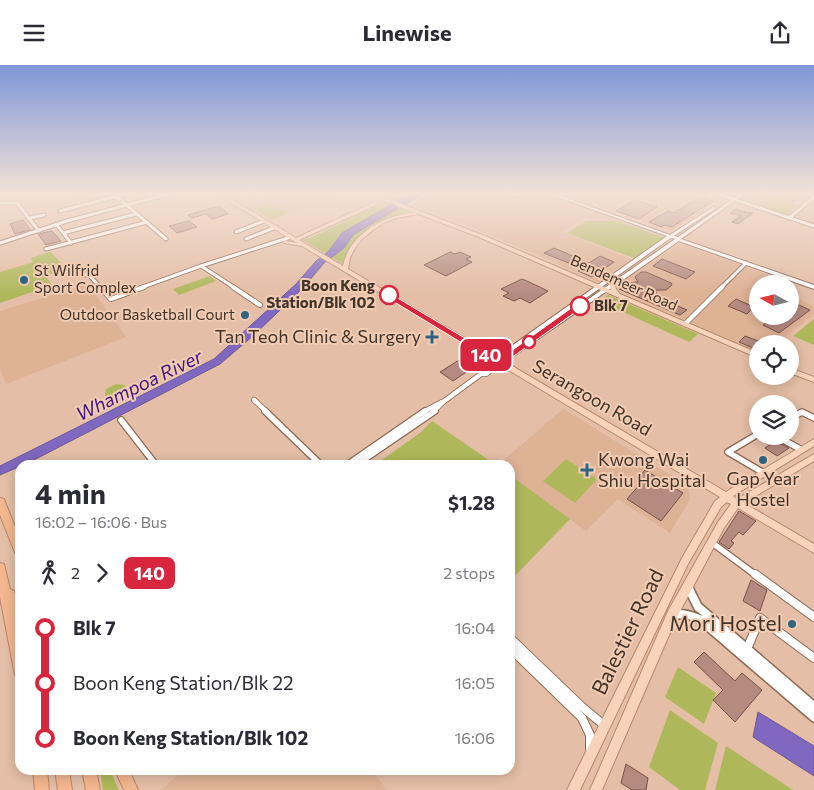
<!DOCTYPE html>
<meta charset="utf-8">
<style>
:root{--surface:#fff;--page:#f2f2f3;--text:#2b2b33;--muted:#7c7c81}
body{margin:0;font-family:Commissioner,sans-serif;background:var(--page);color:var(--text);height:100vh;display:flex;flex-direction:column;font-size:19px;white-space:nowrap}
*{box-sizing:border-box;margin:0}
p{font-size:16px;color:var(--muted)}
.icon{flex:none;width:28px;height:28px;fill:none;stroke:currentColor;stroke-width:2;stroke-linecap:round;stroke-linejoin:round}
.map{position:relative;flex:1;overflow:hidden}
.side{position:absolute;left:15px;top:395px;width:500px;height:315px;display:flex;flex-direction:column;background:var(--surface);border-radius:15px;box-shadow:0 2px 12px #0003}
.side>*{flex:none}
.badge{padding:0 10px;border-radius:8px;font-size:18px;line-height:32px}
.needle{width:32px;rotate:278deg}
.buttons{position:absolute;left:749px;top:210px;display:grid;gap:10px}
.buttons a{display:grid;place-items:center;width:50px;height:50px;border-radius:50%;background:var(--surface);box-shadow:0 2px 12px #0003;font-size:25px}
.map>.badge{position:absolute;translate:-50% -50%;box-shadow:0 0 0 2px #fff}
.legs{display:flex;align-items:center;gap:8px;height:55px;padding:0 20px;font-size:16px}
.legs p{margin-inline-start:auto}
.headline{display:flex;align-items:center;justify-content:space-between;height:85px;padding:0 20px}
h1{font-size:28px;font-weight:700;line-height:38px}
ul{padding:0 20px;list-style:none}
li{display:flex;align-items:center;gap:18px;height:55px;font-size:19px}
li i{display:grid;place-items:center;width:8px;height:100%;margin:0 6px;background:currentColor}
li i::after{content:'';width:12px;height:12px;margin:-6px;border:4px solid;border-radius:50%;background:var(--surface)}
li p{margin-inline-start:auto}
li:first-child i{background:linear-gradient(#0000 50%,currentColor 0)}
li:last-child i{background:linear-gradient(currentColor 50%,#0000 0)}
header{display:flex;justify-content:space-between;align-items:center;height:65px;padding:0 20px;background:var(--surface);font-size:22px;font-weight:700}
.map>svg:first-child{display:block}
</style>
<header><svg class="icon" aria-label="menu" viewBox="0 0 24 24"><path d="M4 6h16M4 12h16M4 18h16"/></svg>Linewise<svg class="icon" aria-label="share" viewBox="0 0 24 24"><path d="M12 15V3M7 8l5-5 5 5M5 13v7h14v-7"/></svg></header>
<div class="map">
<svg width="814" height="725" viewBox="0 0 814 725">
<rect width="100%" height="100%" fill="#e4bea6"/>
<path fill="#deb295" d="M288,128H345L271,155L248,142Z
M428,128H543L614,153H584L561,166L632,195L598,217L526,185L412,139Z
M561,128H732L671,166Z
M748,128H814V159L739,135Z
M686,180L789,218L758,219V251H790V230L814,241V249L777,279H758L757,287L619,225L618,221L634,208L677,181Z
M88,219L126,272L6,319L0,303V246Z
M563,344L679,415L688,423L690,434L670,468L618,434L586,466L510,410V400H498Z
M183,705H372L387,725H161Z"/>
<path fill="#aeb85a" d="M769,132L798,140L786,149L757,140Z
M380,136L392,139L342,168L327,189L302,175L315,171L377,140Z
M270,138L288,148L272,154L255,144Z
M399,143L411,147C385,151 350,173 342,199L332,192L342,185L351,171L361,163Z
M587,156H617L665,173L637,194L567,168Z
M51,187L66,204L46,211L52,220L0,238V207L33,197L30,193Z
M210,211L216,216L179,230L173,224Z
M608,230L698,269L689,277L599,236Z
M814,254V280L793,271Z
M116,319L125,320V327L115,332L105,331L106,324Z
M432,356L496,400H375L421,367Z
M566,394L597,414L575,438L543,416Z
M510,410L570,454L510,516Z
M678,602L716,628L704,659L665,632Z
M670,645L718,678L705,725H680L649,702Z
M726,681L793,725H715Z
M100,705H110L119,725H103Z"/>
<path fill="#8068c0" stroke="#6d5893" d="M411,128H424L353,170L344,183L324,198L303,223L254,270L220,299L30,397L0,410V401L214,294L296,219L316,196L328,187L342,168Z
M758,647L814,681V711L753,672Z"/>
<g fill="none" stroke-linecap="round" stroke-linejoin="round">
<path stroke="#6d5893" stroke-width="1" d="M807,135L809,128"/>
</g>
<path fill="#b58b80" stroke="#795248" d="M772,128H801L794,136Z
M700,132L713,136L672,162L665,160L661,162L649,157L668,146L674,148Z
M635,135L657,142L639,154L616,146Z
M219,141L228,149L212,154L206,149L192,153L188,150Z
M735,144L745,147L753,148L738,159L732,157L741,151L730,148Z
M23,155L30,165L15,169L10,159Z
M189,156L197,162L177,168L169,161Z
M52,166L61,176L46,180L38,169Z
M554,183L589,198L600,191L614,197L592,212L578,206L586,201L575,196L571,199L544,188Z
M450,187L455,189L460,187L471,192L466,194L472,197L446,211L424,200Z
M662,194L695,207L686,214L653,201Z
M641,207H646L671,218L672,220L666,225H655L659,233L687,245L680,250L619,224L627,218L638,217L635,212Z
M522,214L527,216L548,226L530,238L520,233L514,236L503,231L509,228L501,224Z
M736,234L754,242L747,249L728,241Z
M790,236L810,245L779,268L763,260L775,251H790Z
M745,271L758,276V285L739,277Z
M467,290L480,298L453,316L440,307Z
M775,376L789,383L777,391L765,383Z
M645,405L683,428L661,456L627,434L642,417L637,414Z
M739,446L756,456L743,470L739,467L731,476L734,478L729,484L719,477Z
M751,515L767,525L760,546L743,536Z
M704,587L735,616L742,608L762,625L735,657L713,635L723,625L694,597Z
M626,699L648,713L646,725H632L621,718Z"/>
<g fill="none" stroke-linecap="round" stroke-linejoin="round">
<g stroke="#8b6953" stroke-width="5">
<path id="minor-far3" d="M508,128L515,130L523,128
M715,128L814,161
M80,129L85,128
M116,131L166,174
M0,138H17L39,166
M60,146L129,128
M30,153L44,150
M789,153L814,132
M56,159L71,178
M236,167L264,156
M63,168L136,149
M246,174L276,162
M0,178L67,156L172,128
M46,184L147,157
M201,201L235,223
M90,206L93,208L85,210Z
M89,210L101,223
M140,223L201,201L291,172
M721,223L746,198"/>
</g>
<g stroke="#8b6953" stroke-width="6">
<path id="minor-far2" d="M100,222L111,234L144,222
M233,222L260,240
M685,259L722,222
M481,309H486L500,298
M254,335L267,347
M423,347L442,337
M433,347L443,337L481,309L495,295"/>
</g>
<g stroke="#8b6953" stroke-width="8">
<path id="minor-far1" d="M265,346L321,400
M790,353L802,347L814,353
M121,355L156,400
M758,369L728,387L762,407
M776,371L800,384
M347,400L425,346
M356,400L435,346
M711,477L757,511"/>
</g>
<g stroke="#8b6953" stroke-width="10">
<path id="minor" d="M755,509L814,552
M510,573L581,641L605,661
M510,583L582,653L590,670V684
M747,584L760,553L814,593"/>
</g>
<g stroke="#8b6953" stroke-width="3">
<path id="tertiary" d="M688,518L691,519L701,539L814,636V657L811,655L698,558L686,553L672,554L669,553L668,550L669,547C683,543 690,546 703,551L695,545L685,525L684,522L685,519Z"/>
</g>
<g stroke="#8b6953" stroke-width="2">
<path id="secondary" d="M546,128H553L670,170L713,142H715V144L674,171L678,172L741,128H746L681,174L814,220V224L679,176L502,299H498L497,298L498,297L675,174L671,173L668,175L497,296H493L492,295L493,294L667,171Z"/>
</g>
<g stroke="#b5886b" stroke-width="2">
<path id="primary" d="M215,128H221L296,173L372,138L374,135L371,131L366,128H373L485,171L611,225L609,219L614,218L616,224L620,229L758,288V293L481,173L419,149L396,153L384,158L373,165L362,174L355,183L350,193L348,204L726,427L732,423L814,374V381L733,431L737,434L814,389V396L744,438L814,479V488L738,443L724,463L676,554L602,725H590L668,546L718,457L731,439L727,437L721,442L688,499L580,725H567L682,493L715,436L720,432L302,181L284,178V176H286L297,178ZM377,133L415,148C385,149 349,169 343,201L299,175L376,140L378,135Z
M790,303L814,312V317L790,308Z"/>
</g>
<g stroke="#b5886b" stroke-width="2">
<path id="motorway" d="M0,433L4,434L5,437L20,474V492L16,490L0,450Z
M0,498L4,499L10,524L14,526L20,543V567L18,566L20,574V611L15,610L14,605L0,532Z
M33,705H47L49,725H35Z
M55,705H69L72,725H58Z
M82,705H96L100,725H86Z
M115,705H129L138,725H124Z"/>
</g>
<use href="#minor-far3" stroke="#fff" stroke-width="3"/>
<use href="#minor-far2" stroke="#fff" stroke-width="4.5"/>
<use href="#minor-far1" stroke="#fff" stroke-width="5.5"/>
<use href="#minor" stroke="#fff" stroke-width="8"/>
<use href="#tertiary" fill="#fff" fill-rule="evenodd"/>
<use href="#secondary" fill="#fff" fill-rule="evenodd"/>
<use href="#primary" fill="#f8d3bb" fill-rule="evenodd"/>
<use href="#motorway" fill="#f3b68e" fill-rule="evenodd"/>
</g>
<linearGradient id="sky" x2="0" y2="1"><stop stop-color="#7e96d8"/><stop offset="0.56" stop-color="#f3e2d7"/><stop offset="1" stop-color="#f3e2d7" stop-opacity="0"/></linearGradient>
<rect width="814" height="230" fill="url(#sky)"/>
<path fill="#d7263d" stroke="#fff" d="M386,229H391L500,294L577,239L584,241L500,301L386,232Z"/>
<g fill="#306480" stroke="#f1cbb2" stroke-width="2">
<circle cx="24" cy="215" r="5"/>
<circle cx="245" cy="250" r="5"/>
<path d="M429.5 264.5h5v5h5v5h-5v5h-5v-5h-5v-5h5z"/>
<circle cx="763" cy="395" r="5"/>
<path d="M584.5 397.5h5v5h5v5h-5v5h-5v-5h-5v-5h5z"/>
<circle cx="792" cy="559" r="5"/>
</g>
<g fill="#fff" stroke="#d7263d" stroke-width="2.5">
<circle cx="389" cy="230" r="9"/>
<circle cx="580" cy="241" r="9"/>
<circle cx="529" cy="277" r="6"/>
</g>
<g text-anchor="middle" stroke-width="4" stroke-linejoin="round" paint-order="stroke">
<g font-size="15" fill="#423329" stroke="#f1cbb2" text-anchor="start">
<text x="34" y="211">St Wilfrid<tspan x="34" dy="17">Sport Complex</tspan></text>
<text x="235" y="255" text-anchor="end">Outdoor Basketball Court</text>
</g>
<g font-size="15" fill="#423329" stroke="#f1cbb2">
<text transform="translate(624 218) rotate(24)" y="5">Bendemeer Road</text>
</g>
<g font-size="15" font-weight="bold" fill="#423329" stroke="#f1cbb2" text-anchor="end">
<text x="375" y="226">Boon Keng<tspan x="375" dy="17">Station/Blk 102</tspan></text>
<text x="594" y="246" text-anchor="start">Blk 7</text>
</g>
<g font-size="18" fill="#423329" stroke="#f1cbb2" text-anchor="end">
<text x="421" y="278">Tan Teoh Clinic &amp; Surgery</text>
<text x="598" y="401" text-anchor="start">Kwong Wai<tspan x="598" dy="21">Shiu Hospital</tspan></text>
<text x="763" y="420" text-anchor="middle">Gap Year<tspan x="763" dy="21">Hostel</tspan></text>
</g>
<g font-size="18" fill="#423329" stroke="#f1cbb2">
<text transform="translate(592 333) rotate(30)" y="6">Serangoon Road</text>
</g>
<g font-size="19" font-style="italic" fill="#421781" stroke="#f1cbb2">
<text transform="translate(139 320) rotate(-26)" y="7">Whampoa River</text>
</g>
<g font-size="21" fill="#423329" stroke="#f1cbb2" text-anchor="end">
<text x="782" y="566">Mori Hostel</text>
</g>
<g font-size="21" fill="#423329" stroke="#f1cbb2">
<text transform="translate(628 567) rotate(-64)" y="7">Balestier Road</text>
</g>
</g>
</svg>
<div class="buttons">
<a><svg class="needle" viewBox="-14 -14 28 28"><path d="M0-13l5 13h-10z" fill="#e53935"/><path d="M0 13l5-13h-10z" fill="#7c7c81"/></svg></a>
<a><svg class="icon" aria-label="locate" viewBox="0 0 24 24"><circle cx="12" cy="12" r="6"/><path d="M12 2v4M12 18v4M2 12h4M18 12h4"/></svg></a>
<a><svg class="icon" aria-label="layers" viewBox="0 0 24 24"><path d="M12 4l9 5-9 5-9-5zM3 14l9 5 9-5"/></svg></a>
</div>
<b class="badge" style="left:486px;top:290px;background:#d7263d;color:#fff">140</b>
<section class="side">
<div class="headline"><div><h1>4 min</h1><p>16:02 – 16:06 · Bus</p></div><b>$1.28</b></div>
<div class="legs"><svg class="icon" aria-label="walk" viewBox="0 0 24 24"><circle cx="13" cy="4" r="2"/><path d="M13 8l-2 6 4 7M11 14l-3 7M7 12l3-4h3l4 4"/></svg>2<svg class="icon" aria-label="forward" viewBox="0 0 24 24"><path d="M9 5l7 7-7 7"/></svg><b class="badge" style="background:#d7263d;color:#fff">140</b><p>2 stops</p></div>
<ul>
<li><i style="color:#d7263d"></i><b>Blk 7</b><p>16:04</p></li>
<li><i style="color:#d7263d"></i><span>Boon Keng Station/Blk 22</span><p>16:05</p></li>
<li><i style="color:#d7263d"></i><b>Boon Keng Station/Blk 102</b><p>16:06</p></li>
</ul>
</section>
</div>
